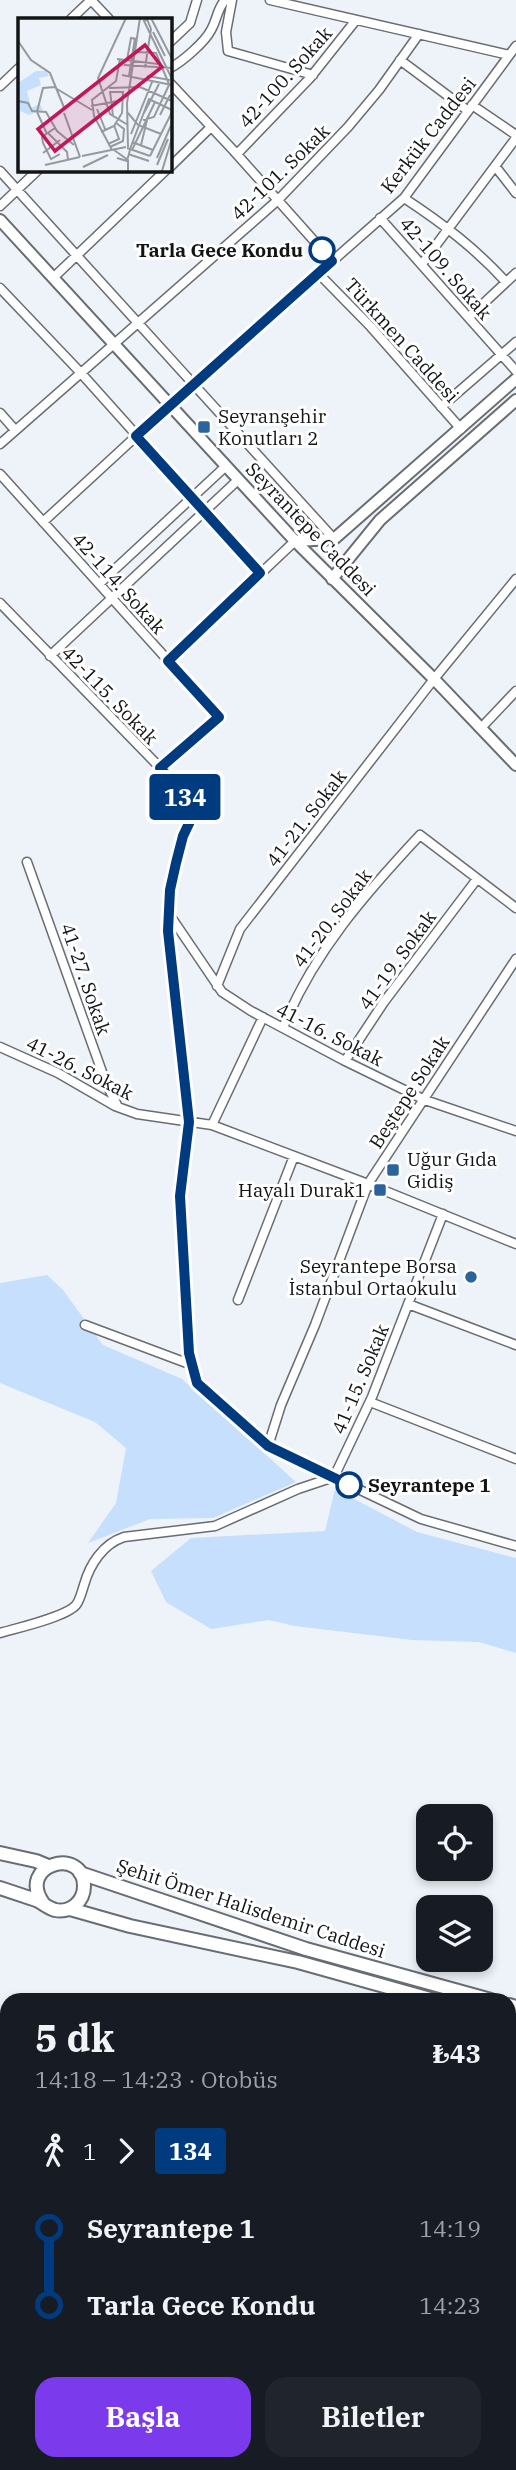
<!DOCTYPE html>
<html lang="tr">
<meta charset="utf-8">
<style>
:root{--surface:#171b24;--page:#20242c;--text:#f1f3f6;--muted:#9ea1a6;--accent:#7c3aed}
body{margin:0;font-family:"IBM Plex Serif",serif;background:var(--page);color:var(--text);height:100vh;display:flex;flex-direction:column;font-size:26px;white-space:nowrap}
*{box-sizing:border-box;margin:0}
p{font-size:23px;color:var(--muted)}
.icon{flex:none;width:38px;height:38px;fill:none;stroke:currentColor;stroke-width:2;stroke-linecap:round;stroke-linejoin:round}
.map{position:relative;flex:1;overflow:hidden}
.sheet{position:absolute;left:0px;top:1993px;width:516px;height:478px;display:flex;flex-direction:column;background:var(--surface);border-radius:21px 21px 0 0;box-shadow:0 4px 10px #0003}
.sheet>*{flex:none}
.badge{padding:0 14px;border-radius:5px;font-size:24px;line-height:46px}
.fabs{position:absolute;left:416px;top:1804px;display:grid;gap:14px}
.fabs a{display:grid;place-items:center;width:77px;height:77px;border-radius:14px;background:var(--surface);box-shadow:0 4px 10px #0003;font-size:35px}
.map>.badge{position:absolute;translate:-50% -50%;box-shadow:0 0 0 4px #fff}
.legs{display:flex;align-items:center;gap:10px;height:77px;padding:0 35px;font-size:23px}
.legs p{margin-inline-start:auto}
.summary{display:flex;align-items:center;justify-content:space-between;height:119px;padding:0 35px}
h1{font-size:38px;font-weight:800;line-height:52px}
.button{display:flex;gap:14px;margin-top:auto;padding:14px 35px}
.button a{flex:1;height:80px;border-radius:21px;background:var(--accent);color:#fff;font-size:28px;font-weight:800;line-height:80px;text-align:center}
.button a+a{background:var(--page);color:var(--text)}
ul{padding:0 35px;list-style:none}
li{display:flex;align-items:center;gap:24px;height:77px;font-size:26px}
li i{display:grid;place-items:center;width:10px;height:100%;margin:0 9px;background:currentColor}
li i::after{content:'';width:18px;height:18px;margin:-9px;border:5px solid;border-radius:50%;background:var(--surface)}
li p{margin-inline-start:auto}
li:first-child i{background:linear-gradient(#0000 50%,currentColor 0)}
li:last-child i{background:linear-gradient(currentColor 50%,#0000 0)}
.map>svg:first-child{display:block}
</style>
<div class="map">
<svg width="516" height="2470" viewBox="0 0 516 2470">
<rect width="100%" height="100%" fill="#edf3f9"/>
<path fill="#c5dffc" d="M47,1275L63,1290L103,1345L182,1379L296,1482L213,1518L150,1519L88,1543L116,1503L126,1448L95,1422L0,1383V1283Z
M335,1489L417,1532L516,1558V1653L479,1642L412,1640L295,1626L269,1620L211,1629L166,1602L151,1571L191,1538L325,1531Z"/>
<g fill="none" stroke-linecap="round" stroke-linejoin="round">
<path stroke="#7fafe2" stroke-width="2.5" d="M0,2365L7,2372"/>
<g stroke="#686d72" stroke-width="11">
<path id="minor" d="M91,0L109,19
M232,0L226,32L228,51L313,75
M270,0L509,55
M71,19L91,0
M170,42L190,23L197,0
M400,60L467,110
M170,68C182,62 205,42 211,30C217,20 217,9 225,0
M170,83L233,150L332,261
M0,86L19,68
M472,105L516,135
M237,154L310,78L356,20
M495,166L516,193
M170,167L211,127
M0,171L334,539
M404,198C442,223 475,248 506,282
M0,206L38,170
M380,218L516,371
M422,264L516,138
M318,273L371,327L461,429
M53,278L166,170
M0,288L80,372L260,573
M469,317L516,273
M441,407L516,342
M0,413L15,430
M0,444L278,200L348,127L379,90L419,34
M0,474L219,717L160,768
M43,522L194,383L404,198L516,46
M99,584L226,466
M0,603L175,783L195,811L183,836L170,890L168,931L189,1122L180,1196L189,1353L197,1383L268,1446L421,1519L516,1546
M50,656L239,479
M168,661L295,541
M481,728L516,691
M27,862L106,1083L118,1107
M169,914L222,992L251,1011L343,1060L425,1100L516,1131
M217,986L240,929L434,679L516,579
M283,1028C313,953 365,894 420,835L516,908
M0,1047L58,1073L115,1106L137,1114L212,1125L368,1184L516,1244
M345,1061L384,1002L477,879
M212,1125L263,1017
M238,1300L294,1156
M408,1304L516,1345
M85,1325L192,1365
M370,1402L516,1459
M268,1446L281,1405L315,1325L368,1184L516,959
M334,1477L372,1397L443,1214
M0,1633C17,1628 66,1617 76,1605C80,1600 82,1591 84,1585C90,1564 103,1544 124,1537L215,1526L298,1489L334,1477
M509,2163L516,2161
M0,2190L7,2192
M509,2229L516,2228
M0,2327L7,2302
M0,2337L7,2342
M509,2360L516,2359
M509,2452L510,2432
M246,2468L258,2470
M163,2470L164,2464
M174,2470L202,2464
M311,2470V2464
M366,2470L367,2464
M410,2470L411,2464
M459,2470V2464
M509,2470V2464"/>
</g>
<g stroke="#686d72" stroke-width="14">
<path id="tertiary" d="M0,220L295,541L434,679L516,765
M295,541L334,539L516,379
M332,579L380,520L516,400"/>
</g>
<g stroke="#686d72" stroke-width="16">
<path id="secondary" d="M0,1853L36,1861L48,1866
M80,1873L306,1949L491,2000
M0,1888C12,1892 24,1896 36,1900C43,1903 48,1908 55,1910C70,1913 84,1902 84,1886C84,1846 16,1864 43,1903
M70,1909L130,1926L298,1962L434,2000
M509,2005L516,2007
M509,2020L516,2022"/>
</g>
<use href="#minor" stroke="#fff" stroke-width="8"/>
<use href="#tertiary" stroke="#fff" stroke-width="10"/>
<use href="#secondary" stroke="#fff" stroke-width="12"/>
</g>
<g fill="none" stroke-linecap="round" stroke-linejoin="round">
<g stroke="#fff" stroke-width="16">
<path id="line-1" d="M322,250L332,261L136,436L260,573L168,661L219,717L160,768L174,783L195,811L183,836L176,863L170,890L168,931L189,1122L180,1196L189,1353L197,1383L268,1446L349,1485"/>
</g>
<use href="#line-1" stroke="#003b80" stroke-width="10"/>
</g>
<g fill="#fff" stroke="#003b80" stroke-width="3.5">
<circle cx="322" cy="250" r="12"/>
<circle cx="349" cy="1485" r="12"/>
</g>
<g fill="#2b649c" stroke="#fff" stroke-width="2.5">
<rect x="197" y="420" width="14" height="14" rx="3.5"/>
<rect x="386" y="1163" width="14" height="14" rx="3.5"/>
<rect x="373" y="1183" width="14" height="14" rx="3.5"/>
<circle cx="471" cy="1277" r="7"/>
</g>
<g text-anchor="middle" stroke-width="6" stroke-linejoin="round" paint-order="stroke">
<g font-size="19" fill="#121416" stroke="#fff">
<text transform="translate(285 77) rotate(-48)" y="7">42-100. Sokak</text>
<text transform="translate(428 135) rotate(-52)" y="7">Kerkük Caddesi</text>
<text transform="translate(280 172) rotate(-44)" y="7">42-101. Sokak</text>
<text transform="translate(446 268) rotate(49)" y="7">42-109. Sokak</text>
<text transform="translate(402 340) rotate(48)" y="7">Türkmen Caddesi</text>
<text transform="translate(311 529) rotate(46)" y="7">Seyrantepe Caddesi</text>
<text transform="translate(119 583) rotate(48)" y="7">42-114. Sokak</text>
<text transform="translate(110 695) rotate(46)" y="7">42-115. Sokak</text>
<text transform="translate(306 818) rotate(-52)" y="7">41-21. Sokak</text>
<text transform="translate(332 918) rotate(-53)" y="7">41-20. Sokak</text>
<text transform="translate(397 960) rotate(-54)" y="7">41-19. Sokak</text>
<text transform="translate(86 979) rotate(71)" y="7">41-27. Sokak</text>
<text transform="translate(330 1034) rotate(27)" y="7">41-16. Sokak</text>
<text transform="translate(80 1068) rotate(27)" y="7">41-26. Sokak</text>
<text transform="translate(409 1092) rotate(-57)" y="7">Beştepe Sokak</text>
<text transform="translate(360 1379) rotate(-67)" y="7">41-15. Sokak</text>
<text transform="translate(251 1908) rotate(18)" y="7">Şehit Ömer Halisdemir Caddesi</text>
</g>
<g font-size="19" font-weight="bold" fill="#121416" stroke="#fff" text-anchor="end">
<text x="303" y="257">Tarla Gece Kondu</text>
<text x="368" y="1492" text-anchor="start">Seyrantepe 1</text>
</g>
<g font-size="19" fill="#121416" stroke="#fff" text-anchor="start">
<text x="218" y="423">Seyranşehir<tspan x="218" dy="22">Konutları 2</tspan></text>
<text x="407" y="1166">Uğur Gıda<tspan x="407" dy="22">Gidiş</tspan></text>
<text x="366" y="1197" text-anchor="end">Hayalı Durak1</text>
<text x="457" y="1273" text-anchor="end">Seyrantepe Borsa<tspan x="457" dy="22">İstanbul Ortaokulu</tspan></text>
</g>
</g>
<g transform="translate(18 18)">
<rect width="154" height="154" fill="#edf3f9"/>
<path d="M18,53H28L31,58L21,60L23,67L9,73L13,90L22,86L25,92L11,97L0,92V65Z" fill="#c5dffc"/>
<path fill="none" stroke="#959a9e" stroke-width="2" d="M108,0L80,60L92,96L110,107M133,0L154,41M130,2L126,3L154,61M135,14L147,38M0,23L13,42L32,55L47,92M117,34L138,35L151,66M99,41L140,46M109,42L113,20L119,21M106,47L154,50M127,50L133,11L129,1M104,57L154,67M111,58L117,20M129,58L152,62M91,70L122,69L154,83M39,71L74,92M92,73L95,98M0,83L10,85L14,93L28,94L39,113L56,127M73,88L105,82M79,91L87,111M46,95L62,139M110,95L120,107L143,116M126,95L141,66M142,97L152,77M125,102L136,99L151,67M37,110L24,119L25,125L33,141L42,136M83,114L96,108L104,95L105,74H92M30,115L49,134L50,142M29,116L19,94L25,70L37,69M113,116L134,64M114,124L135,132M90,126L101,121L96,107M123,127L129,102M92,129L105,123L106,111L98,105M110,129L109,85L122,0M109,130L132,138M112,131L131,81L154,92M94,132L76,98L74,82L98,63L102,41M96,132L110,142V154M114,132L137,84M25,135L42,122M110,136L131,143M64,138L108,129M132,138L154,94M99,140L109,143L112,132M139,140L154,105M27,147L62,139M139,147L150,121M65,149L90,137M144,153L154,120"/>
<path fill="#c2185b" fill-opacity="0.15" stroke="#c2185b" stroke-width="3.5" d="M127,27L144,49L37,133L20,111Z"/>
<rect width="154" height="154" fill="none" stroke="#121416" stroke-width="3.5"/>
</g>
</svg>
<div class="fabs">
<a><svg class="icon" aria-label="locate" viewBox="0 0 24 24"><circle cx="12" cy="12" r="6"/><path d="M12 2v4M12 18v4M2 12h4M18 12h4"/></svg></a>
<a><svg class="icon" aria-label="layers" viewBox="0 0 24 24"><path d="M12 4l9 5-9 5-9-5zM3 14l9 5 9-5"/></svg></a>
</div>
<b class="badge" style="left:185px;top:797px;background:#003b80;color:#fff">134</b>
<section class="sheet">
<div class="summary"><div><h1>5 dk</h1><p>14:18 – 14:23 · Otobüs</p></div><b>₺43</b></div>
<div class="legs"><svg class="icon" aria-label="walk" viewBox="0 0 24 24"><circle cx="13" cy="4" r="2"/><path d="M13 8l-2 6 4 7M11 14l-3 7M7 12l3-4h3l4 4"/></svg>1<svg class="icon" aria-label="forward" viewBox="0 0 24 24"><path d="M9 5l7 7-7 7"/></svg><b class="badge" style="background:#003b80;color:#fff">134</b></div>
<ul>
<li><i style="color:#003b80"></i><b>Seyrantepe 1</b><p>14:19</p></li>
<li><i style="color:#003b80"></i><b>Tarla Gece Kondu</b><p>14:23</p></li>
</ul>
<div class="button"><a>Başla</a><a>Biletler</a></div>
</section>
</div>
